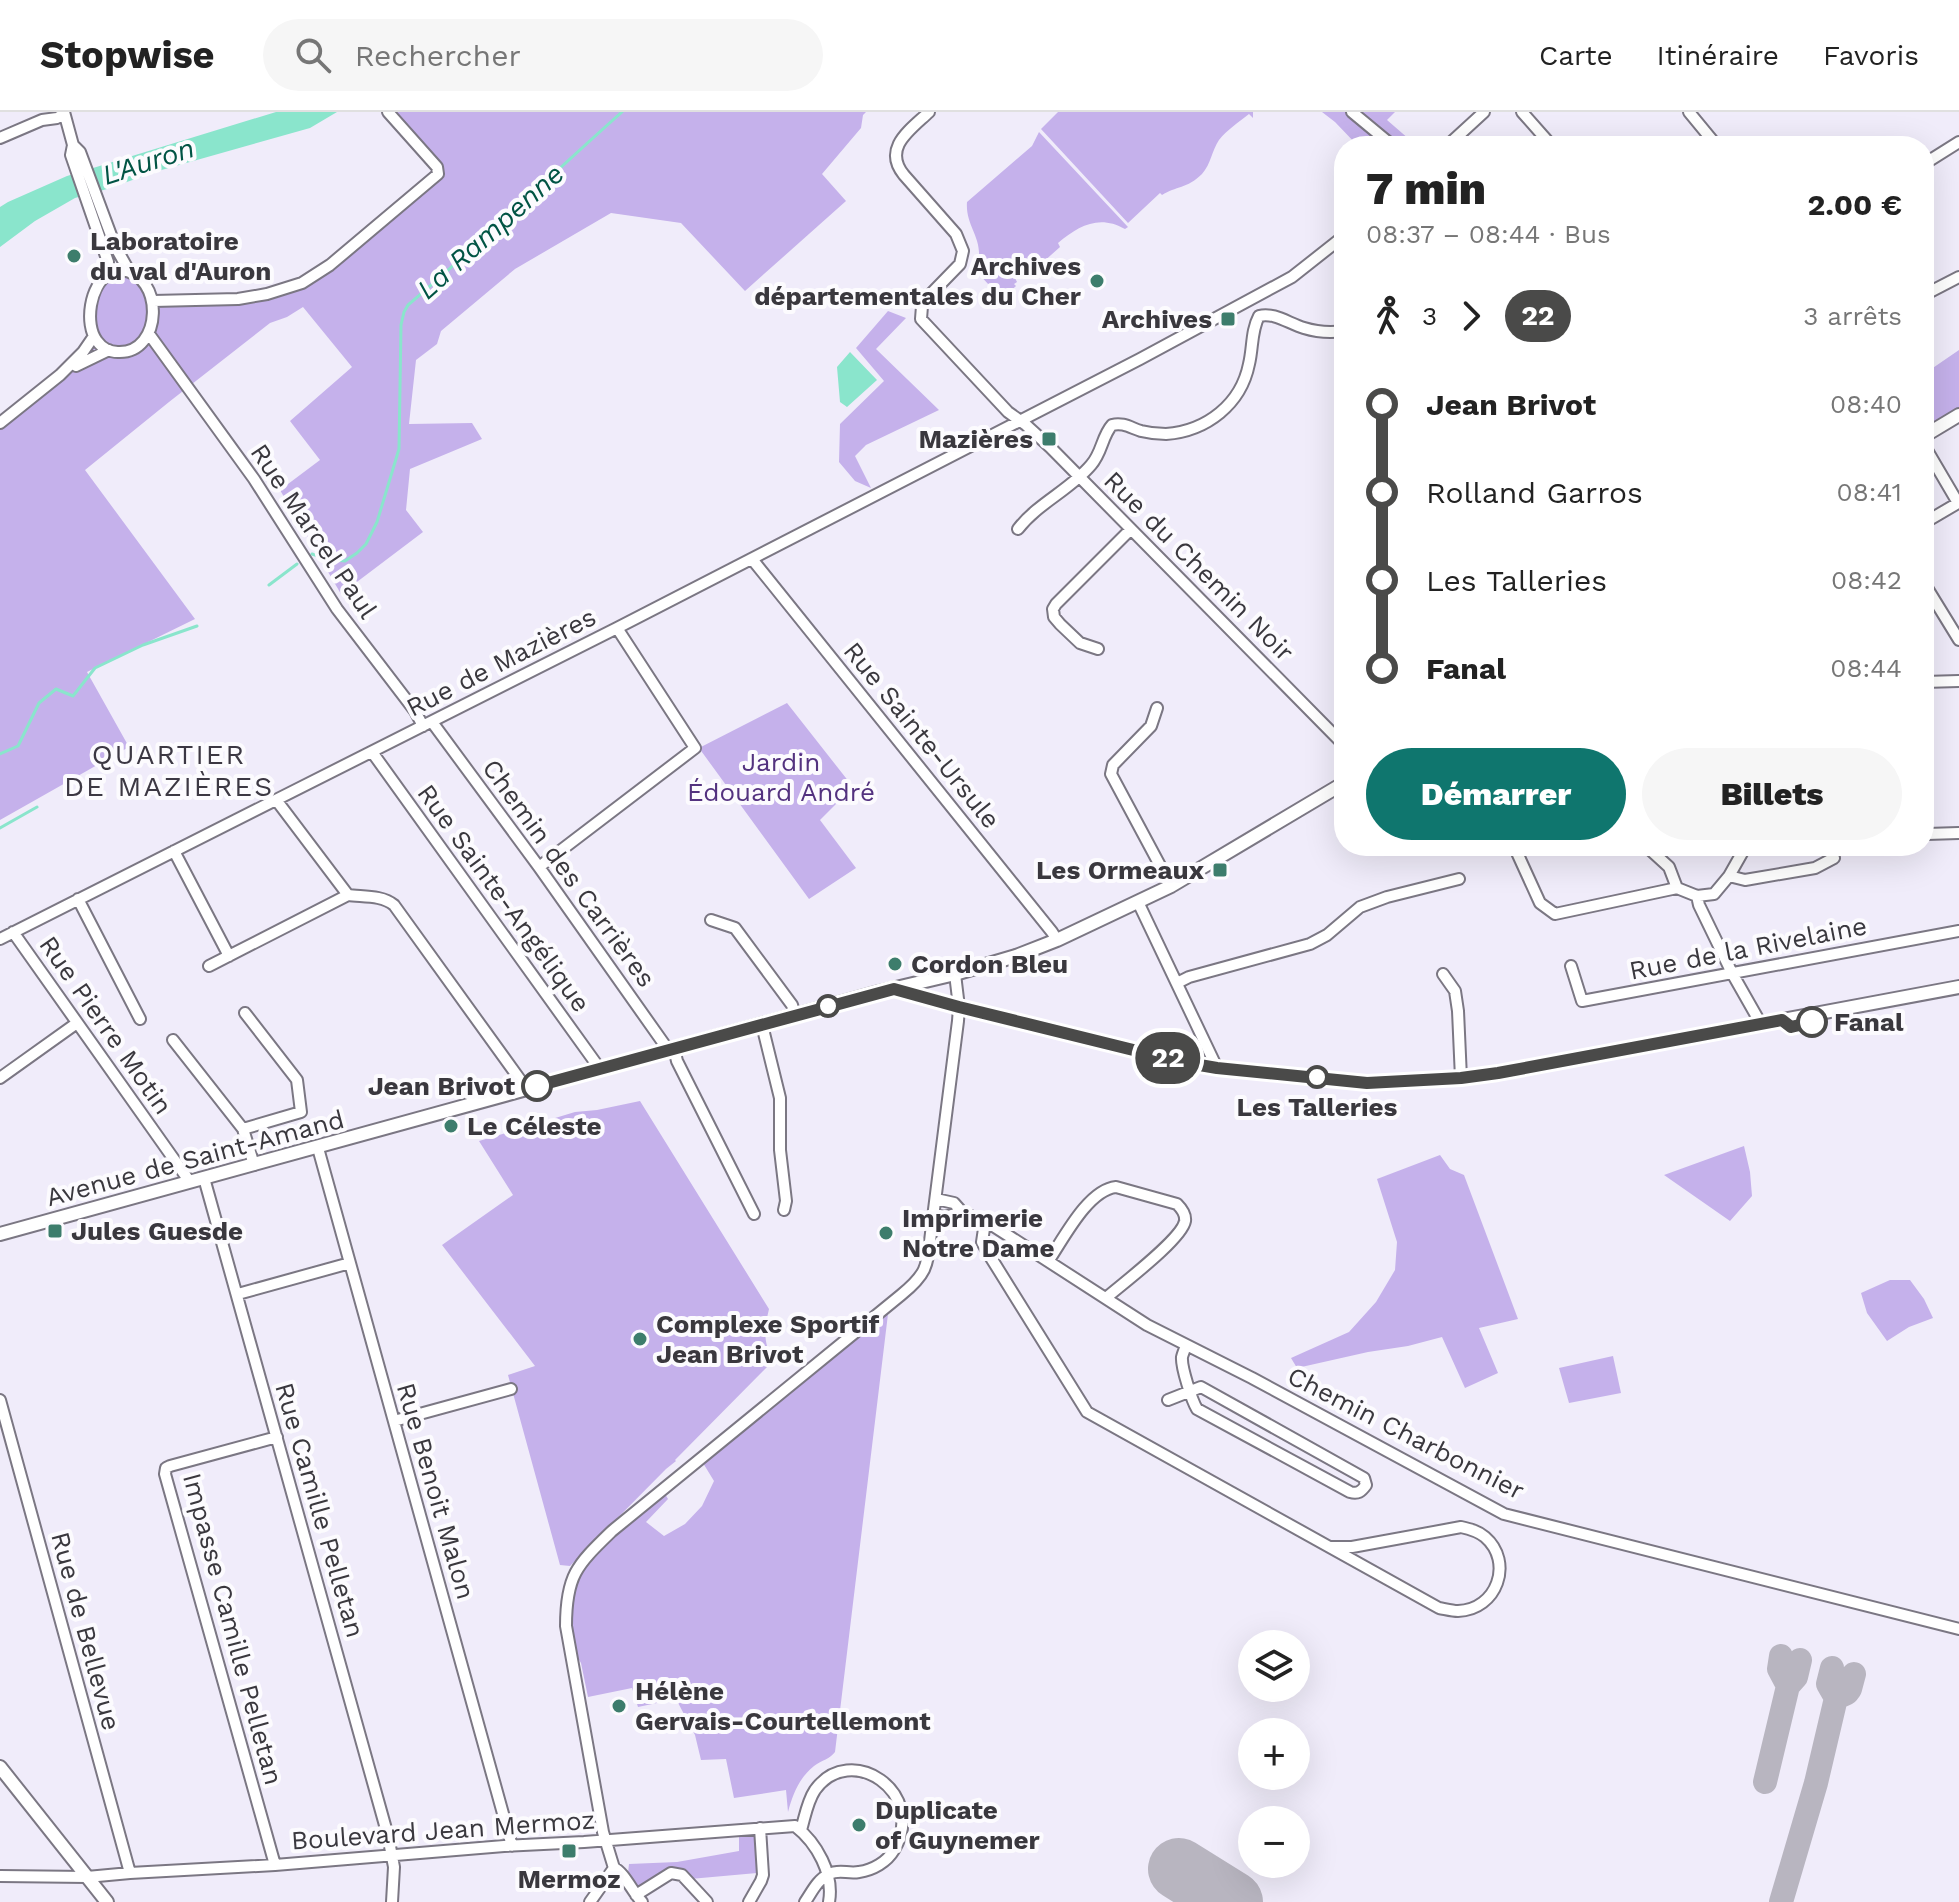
<!DOCTYPE html>
<html lang="fr">
<meta charset="utf-8">
<style>
:root{--surface:#fff;--page:#f6f6f6;--text:#222;--muted:#767676;--line:#e0e0e0;--accent:#0f766e}
body{margin:0;font-family:"Work Sans",sans-serif;background:var(--page);color:var(--text);height:100vh;display:flex;flex-direction:column;font-size:30px;white-space:nowrap}
*{box-sizing:border-box;margin:0}
p{font-size:26px;color:var(--muted)}
.icon{flex:none;width:44px;height:44px;fill:none;stroke:currentColor;stroke-width:2;stroke-linecap:round;stroke-linejoin:round}
.map{position:relative;flex:1;overflow:hidden}
.side{position:absolute;left:1334px;top:24px;width:600px;height:720px;display:flex;flex-direction:column;background:var(--surface);border-radius:32px;box-shadow:0 8px 32px #0002}
.side>*{flex:none}
.badge{padding:0 16px;border-radius:26px;font-size:28px;line-height:52px}
.tools{position:absolute;left:1238px;top:1518px;display:grid;gap:16px}
.tools a{display:grid;place-items:center;width:72px;height:72px;border-radius:50%;background:var(--surface);box-shadow:0 8px 32px #0002;font-size:40px}
.map>.badge{position:absolute;translate:-50% -50%;box-shadow:0 0 0 4px #fff}
.legs{display:flex;align-items:center;gap:12px;height:88px;padding:0 32px;font-size:26px}
.legs p{margin-inline-start:auto}
.headline{display:flex;align-items:center;justify-content:space-between;height:136px;padding:0 32px}
h1{font-size:44px;font-weight:800;line-height:60px}
.cta{display:flex;gap:16px;margin-top:auto;padding:16px 32px}
.cta a{flex:1;height:92px;border-radius:48px;background:var(--accent);color:#fff;font-size:32px;font-weight:800;line-height:92px;text-align:center}
.cta a+a{background:var(--page);color:var(--text)}
ul{padding:0 32px;list-style:none}
li{display:flex;align-items:center;gap:28px;height:88px;font-size:30px}
li i{display:grid;place-items:center;width:12px;height:100%;margin:0 10px;background:currentColor}
li i::after{content:'';width:20px;height:20px;margin:-10px;border:6px solid;border-radius:50%;background:var(--surface)}
li p{margin-inline-start:auto}
li:first-child i{background:linear-gradient(#0000 50%,currentColor 0)}
li:last-child i{background:linear-gradient(currentColor 50%,#0000 0)}
header{display:flex;align-items:center;gap:48px;box-sizing:border-box;height:112px;padding:0 40px;background:var(--surface);border-bottom:2px solid var(--line)}
header strong{font-size:38px}
nav{display:flex;gap:44px;margin-inline-start:auto;font-size:28px}
.search{width:560px;height:72px;background:var(--page);display:flex;align-items:center;gap:20px;box-sizing:border-box;padding:0 28px;border-radius:44px;color:var(--muted);font-size:30px}
.map>svg:first-child{display:block}
</style>
<header>
<strong>Stopwise</strong>
<div class="search"><svg class="icon" aria-label="search" viewBox="0 0 24 24"><circle cx="10" cy="10" r="6"/><path d="M15 15l6 6"/></svg>Rechercher</div>
<nav><a>Carte</a><a>Itinéraire</a><a>Favoris</a></nav>
</header>
<div class="map">
<svg width="1959" height="1790" viewBox="0 0 1959 1790">
<rect width="100%" height="100%" fill="#f0ecfa"/>
<path fill="#c5b1eb" d="M388,0H866L863,3L861,16L822,62L846,89L745,179L681,111L611,101L515,157L441,219L437,232L416,248L409,312L472,311L482,327L410,357L406,398L423,420L341,482L280,378L320,348L290,309L352,255L303,195L287,205L270,211L169,290L85,358L195,507L87,560L129,635L0,708V311L89,230V209L105,165L129,159L153,189L238,187L302,171L438,63Z
M1058,0H1253V6L1249,2C1239,10 1227,18 1219,28C1212,38 1211,52 1202,62C1187,77 1176,74 1162,83L1160,81L1128,111L1041,17Z
M1322,0H1395L1387,8L1417,34H1358L1335,10Z
M1039,20L1128,115L1125,117C1099,102 1078,114 1058,131L1060,135L1042,151L1037,146L1015,166L1017,170L1014,172L1016,174L1002,187L976,159C987,127 965,117 967,90L1032,34Z
M888,199L906,206L876,237L939,298L866,333L855,344L871,376L855,369L839,350L840,312L884,269L856,236Z
M1959,238V303L1924,324V262Z
M787,591L853,675L820,708L856,756L809,787L699,636Z
M640,989L769,1197C764,1218 763,1229 773,1249L675,1348L676,1349L666,1357L570,1454L560,1453L508,1263L535,1254L442,1133L513,1083L479,1029L575,1000L597,998Z
M1744,1034L1750,1060L1752,1084L1730,1109L1664,1063Z
M1440,1043L1450,1057L1464,1063L1518,1207L1479,1216L1498,1261L1465,1276L1442,1225L1408,1234L1368,1240L1297,1256L1291,1246L1349,1220L1376,1190L1395,1158L1397,1130L1377,1067Z
M1890,1168H1910L1924,1187L1933,1206L1909,1215L1887,1229L1867,1201L1861,1181Z
M888,1202L835,1640C830,1647 822,1648 814,1654C799,1666 793,1682 788,1700L786,1678L734,1686L726,1647L701,1648L695,1623L676,1587L638,1595L632,1576L588,1585L581,1551L575,1541L570,1508L572,1484L581,1459L596,1438L665,1382L668,1387L646,1410L664,1424L685,1412L702,1394L714,1369L703,1351Z
M1613,1244L1621,1281L1569,1291L1559,1256Z
M753,1722L757,1725L759,1757H757V1761L690,1767L681,1758L674,1756L641,1776L635,1774L628,1761L629,1752L677,1750L739,1739V1723Z"/>
<path fill="#8ae5cc" d="M276,0H337L310,16L158,59L107,77L75,86L35,109L0,135V95L8,90L67,64Z
M850,240L877,268L847,295L840,290L837,255Z"/>
<g fill="none" stroke-linecap="round" stroke-linejoin="round">
<path stroke="#8ae5cc" stroke-width="3" d="M312,442L327,447L345,449L357,441L366,432L377,410L399,337L401,213L404,200L408,193C481,131 550,64 622,0
M269,473L297,452
M0,642L18,634L39,591L56,577L73,584L95,556L143,533L197,514
M0,716L37,695"/>
<path stroke="#b8b5c0" stroke-width="24" d="M1781,1544L1779,1557L1788,1574
M1836,1586L1847,1581L1850,1577L1854,1562
M1765,1670L1788,1574L1796,1565L1800,1548
M1781,1790L1816,1671L1836,1586L1828,1572L1832,1556"/>
<path stroke="#b8b5c0" stroke-width="62" d="M1179,1757L1232,1790"/>
<g stroke="#7b7783" stroke-width="14">
<path id="minor" d="M64,0L73,33L80,40L115,134L129,159
M929,0C910,18 882,36 904,63L956,122L963,139L960,152L925,188L922,194L921,207L1008,300L1026,313L1050,335L1344,633
M1352,0L1393,34
M1522,0L1552,34
M1689,0L1717,34
M0,26L42,8L57,6L64,2
M73,33L71,43L108,150L105,165
M1447,34L1484,0
M1924,52L1959,30
M121,158C165,162 163,242 118,240C110,240 102,236 97,229C84,212 90,173 109,162C112,161 118,159 121,158Z
M1924,183L1959,165
M153,189L238,187L267,182L302,171L330,153L438,62L437,55L388,0
M149,222L254,367L337,497L415,599L423,614
M76,254L109,238
M0,311L60,263L83,240L94,224
M1924,333L1958,391L1924,411
M1018,417C1038,391 1070,378 1091,353C1102,341 1102,324 1112,313C1123,310 1131,316 1141,319C1149,321 1158,322 1166,322C1207,319 1241,292 1249,252C1253,236 1251,219 1259,204C1274,200 1288,211 1304,216C1317,220 1330,221 1344,219
M752,447L1052,820L1057,828
M1924,471L1959,528
M1098,537L1080,531L1060,512L1054,505L1053,497L1056,492L1131,417
M1924,570L1959,569
M1157,596L1151,614L1113,653L1111,662L1171,774
M432,610L539,755L669,939
M372,640L600,957
M277,689L348,783C363,785 382,783 394,793L526,976
M1924,716L1927,722L1959,721
M1514,734L1540,791L1555,802L1677,776
M1646,734L1669,755L1677,776L1697,784L1699,793L1732,861L1761,912
M174,739L229,844
M539,755L695,636L617,516
M1729,764L1745,768L1815,756L1834,746
M1697,784L1714,782L1729,764L1746,734
M78,787L140,907
M1138,790L1217,956
M711,808L735,816L792,893L795,903
M13,820L190,1070
M0,827L617,516L1140,247L1292,165L1344,124
M209,854L348,783
M1571,854L1582,889L1959,819
M1443,862L1455,879L1458,899L1461,966
M1177,871L1189,865L1310,832L1327,823L1360,795L1387,785L1459,767
M762,913L780,986V1038L786,1089L784,1098
M173,928L243,1017L254,1053
M674,937L677,949L754,1102
M0,966L77,911
M243,1017L301,1000L297,968L245,901
M318,1036L512,1734
M204,1066L388,1724L394,1755L392,1790
M936,1087L954,1091L962,1100L995,1115L1147,1213L1252,1266L1504,1402L1959,1517
M933,1103L945,1105L962,1100
M985,1110L982,1130L988,1141L1087,1300L1439,1496C1445,1497 1452,1499 1458,1499C1497,1498 1514,1450 1485,1425C1478,1419 1470,1417 1461,1415L1352,1435H1331
M1049,1148C1064,1126 1088,1078 1116,1075L1177,1092C1182,1097 1186,1102 1185,1109C1182,1127 1122,1172 1106,1186
M238,1182L350,1151
M0,1288L130,1761
M1168,1288L1201,1275L1364,1366L1366,1373C1361,1380 1358,1382 1350,1380L1197,1297C1192,1289 1181,1255 1182,1245C1182,1244 1186,1234 1186,1233
M394,1309L511,1277
M801,1718C805,1705 807,1690 815,1678C850,1629 928,1680 894,1738C887,1750 873,1758 859,1760C848,1762 839,1757 829,1762C817,1768 812,1780 805,1790
M275,1753L165,1362L166,1356L170,1354L277,1325
M614,1756C624,1760 633,1781 642,1790
M0,1764L87,1765L130,1761L275,1753L504,1734L584,1730L795,1714C817,1731 834,1762 829,1790
M636,1783L671,1761L682,1763L707,1790
M590,1790L614,1756L603,1720L566,1514C566,1463 577,1453 612,1419L901,1183C928,1161 927,1154 931,1121L958,909L959,895L955,862
M749,1790L761,1769L763,1763L760,1716"/>
</g>
<g stroke="#7b7783" stroke-width="16">
<path id="major" d="M1924,324L1959,303
M897,877L959,895L1182,950L1217,956L1367,971L1461,966L1498,961L1959,875
M0,1122L879,880L955,862L1016,844L1057,828L1171,774L1344,671
M0,1655L107,1790"/>
</g>
<use href="#minor" stroke="#fff" stroke-width="10"/>
<use href="#major" stroke="#fff" stroke-width="12"/>
</g>
<g fill="none" stroke-linecap="round" stroke-linejoin="round">
<g stroke="#fff" stroke-width="18">
<path id="line-1" d="M537,974L894,877L959,895L1182,950L1217,956L1367,971L1461,966L1498,961L1782,908L1791,915L1812,910"/>
</g>
<use href="#line-1" stroke="#4a4a49" stroke-width="12"/>
</g>
<g fill="#3d7d6c" stroke="#fcfbfe" stroke-width="3">
<circle cx="74" cy="144" r="8"/>
<circle cx="1097" cy="169" r="8"/>
<rect x="1220" y="199" width="16" height="16" rx="4"/>
<rect x="1041" y="319" width="16" height="16" rx="4"/>
<rect x="1212" y="750" width="16" height="16" rx="4"/>
<circle cx="895" cy="852" r="8"/>
<circle cx="451" cy="1014" r="8"/>
<rect x="47" y="1111" width="16" height="16" rx="4"/>
<circle cx="886" cy="1121" r="8"/>
<circle cx="640" cy="1227" r="8"/>
<circle cx="619" cy="1594" r="8"/>
<circle cx="859" cy="1713" r="8"/>
<rect x="561" y="1731" width="16" height="16" rx="4"/>
</g>
<g fill="#fff" stroke="#4a4a49" stroke-width="4">
<circle cx="828" cy="894" r="10"/>
<circle cx="1812" cy="910" r="14"/>
<circle cx="1317" cy="965" r="10"/>
<circle cx="537" cy="974" r="14"/>
</g>
<g text-anchor="middle" stroke-width="8" stroke-linejoin="round" paint-order="stroke">
<g font-size="26" font-weight="bold" fill="#3a383e" stroke="#fcfbfe" text-anchor="start">
<text x="90" y="138">Laboratoire<tspan x="90" dy="30">du val d'Auron</tspan></text>
<text x="1081" y="163" text-anchor="end">Archives<tspan x="1081" dy="30">départementales du Cher</tspan></text>
<text x="1212" y="216" text-anchor="end">Archives</text>
<text x="1033" y="336" text-anchor="end">Mazières</text>
<text x="1204" y="767" text-anchor="end">Les Ormeaux</text>
<text x="911" y="861">Cordon Bleu</text>
<text x="467" y="1023">Le Céleste</text>
<text x="902" y="1115">Imprimerie<tspan x="902" dy="30">Notre Dame</tspan></text>
<text x="71" y="1128">Jules Guesde</text>
<text x="656" y="1221">Complexe Sportif<tspan x="656" dy="30">Jean Brivot</tspan></text>
<text x="635" y="1588">Hélène<tspan x="635" dy="30">Gervais-Courtellemont</tspan></text>
<text x="875" y="1707">Duplicate<tspan x="875" dy="30">of Guynemer</tspan></text>
<text x="569" y="1776" text-anchor="middle">Mermoz</text>
</g>
<g font-size="26" fill="#3a383e" stroke="#fcfbfe">
<text transform="translate(314 419) rotate(56)" y="9">Rue Marcel Paul</text>
<text transform="translate(1199 454) rotate(45)" y="9">Rue du Chemin Noir</text>
<text transform="translate(501 550) rotate(-27)" y="9">Rue de Mazières</text>
<text transform="translate(922 623) rotate(51)" y="9">Rue Sainte-Ursule</text>
<text transform="translate(569 761) rotate(54)" y="9">Chemin des Carrières</text>
<text transform="translate(504 786) rotate(54)" y="9">Rue Sainte-Angélique</text>
<text transform="translate(1748 836) rotate(-11)" y="9">Rue de la Rivelaine</text>
<text transform="translate(106 913) rotate(55)" y="9">Rue Pierre Motin</text>
<text transform="translate(195 1046) rotate(-15)" y="9">Avenue de Saint-Amand</text>
<text transform="translate(1406 1321) rotate(27)" y="9">Chemin Charbonnier</text>
<text transform="translate(436 1379) rotate(74)" y="9">Rue Benoit Malon</text>
<text transform="translate(320 1398) rotate(74)" y="9">Rue Camille Pelletan</text>
<text transform="translate(233 1517) rotate(75)" y="9">Impasse Camille Pelletan</text>
<text transform="translate(86 1519) rotate(75)" y="9">Rue de Bellevue</text>
<text transform="translate(443 1718) rotate(-4)" y="9">Boulevard Jean Mermoz</text>
</g>
<g font-size="26" fill="#53327f" stroke="#fcfbfe">
<text x="781" y="659">Jardin<tspan x="781" dy="30">Édouard André</tspan></text>
</g>
<g font-size="26" font-weight="bold" fill="#3a383e" stroke="#fcfbfe" text-anchor="start">
<text x="1834" y="919">Fanal</text>
<text x="515" y="983" text-anchor="end">Jean Brivot</text>
<text x="1317" y="1004" text-anchor="middle">Les Talleries</text>
</g>
<g font-size="28" font-style="italic" fill="#015444" stroke="#fcfbfe">
<text transform="translate(148 49) rotate(-18)" y="10">L'Auron</text>
<text transform="translate(490 119) rotate(-42)" y="10">La Rampenne</text>
</g>
<g font-size="28" letter-spacing="2" fill="#3c3843" stroke="#fcfbfe">
<text x="169" y="652">QUARTIER<tspan x="169" dy="32">DE MAZIÈRES</tspan></text>
</g>
</g>
</svg>
<div class="tools">
<a><svg class="icon" aria-label="layers" viewBox="0 0 24 24"><path d="M12 4l9 5-9 5-9-5zM3 14l9 5 9-5"/></svg></a>
<a>+</a>
<a>−</a>
</div>
<b class="badge" style="left:1168px;top:946px;background:#4a4a49;color:#fff">22</b>
<section class="side">
<div class="headline"><div><h1>7 min</h1><p>08:37 – 08:44 · Bus</p></div><b>2.00 €</b></div>
<div class="legs"><svg class="icon" aria-label="walk" viewBox="0 0 24 24"><circle cx="13" cy="4" r="2"/><path d="M13 8l-2 6 4 7M11 14l-3 7M7 12l3-4h3l4 4"/></svg>3<svg class="icon" aria-label="forward" viewBox="0 0 24 24"><path d="M9 5l7 7-7 7"/></svg><b class="badge" style="background:#4a4a49;color:#fff">22</b><p>3 arrêts</p></div>
<ul>
<li><i style="color:#4a4a49"></i><b>Jean Brivot</b><p>08:40</p></li>
<li><i style="color:#4a4a49"></i><span>Rolland Garros</span><p>08:41</p></li>
<li><i style="color:#4a4a49"></i><span>Les Talleries</span><p>08:42</p></li>
<li><i style="color:#4a4a49"></i><b>Fanal</b><p>08:44</p></li>
</ul>
<div class="cta"><a>Démarrer</a><a>Billets</a></div>
</section>
</div>
